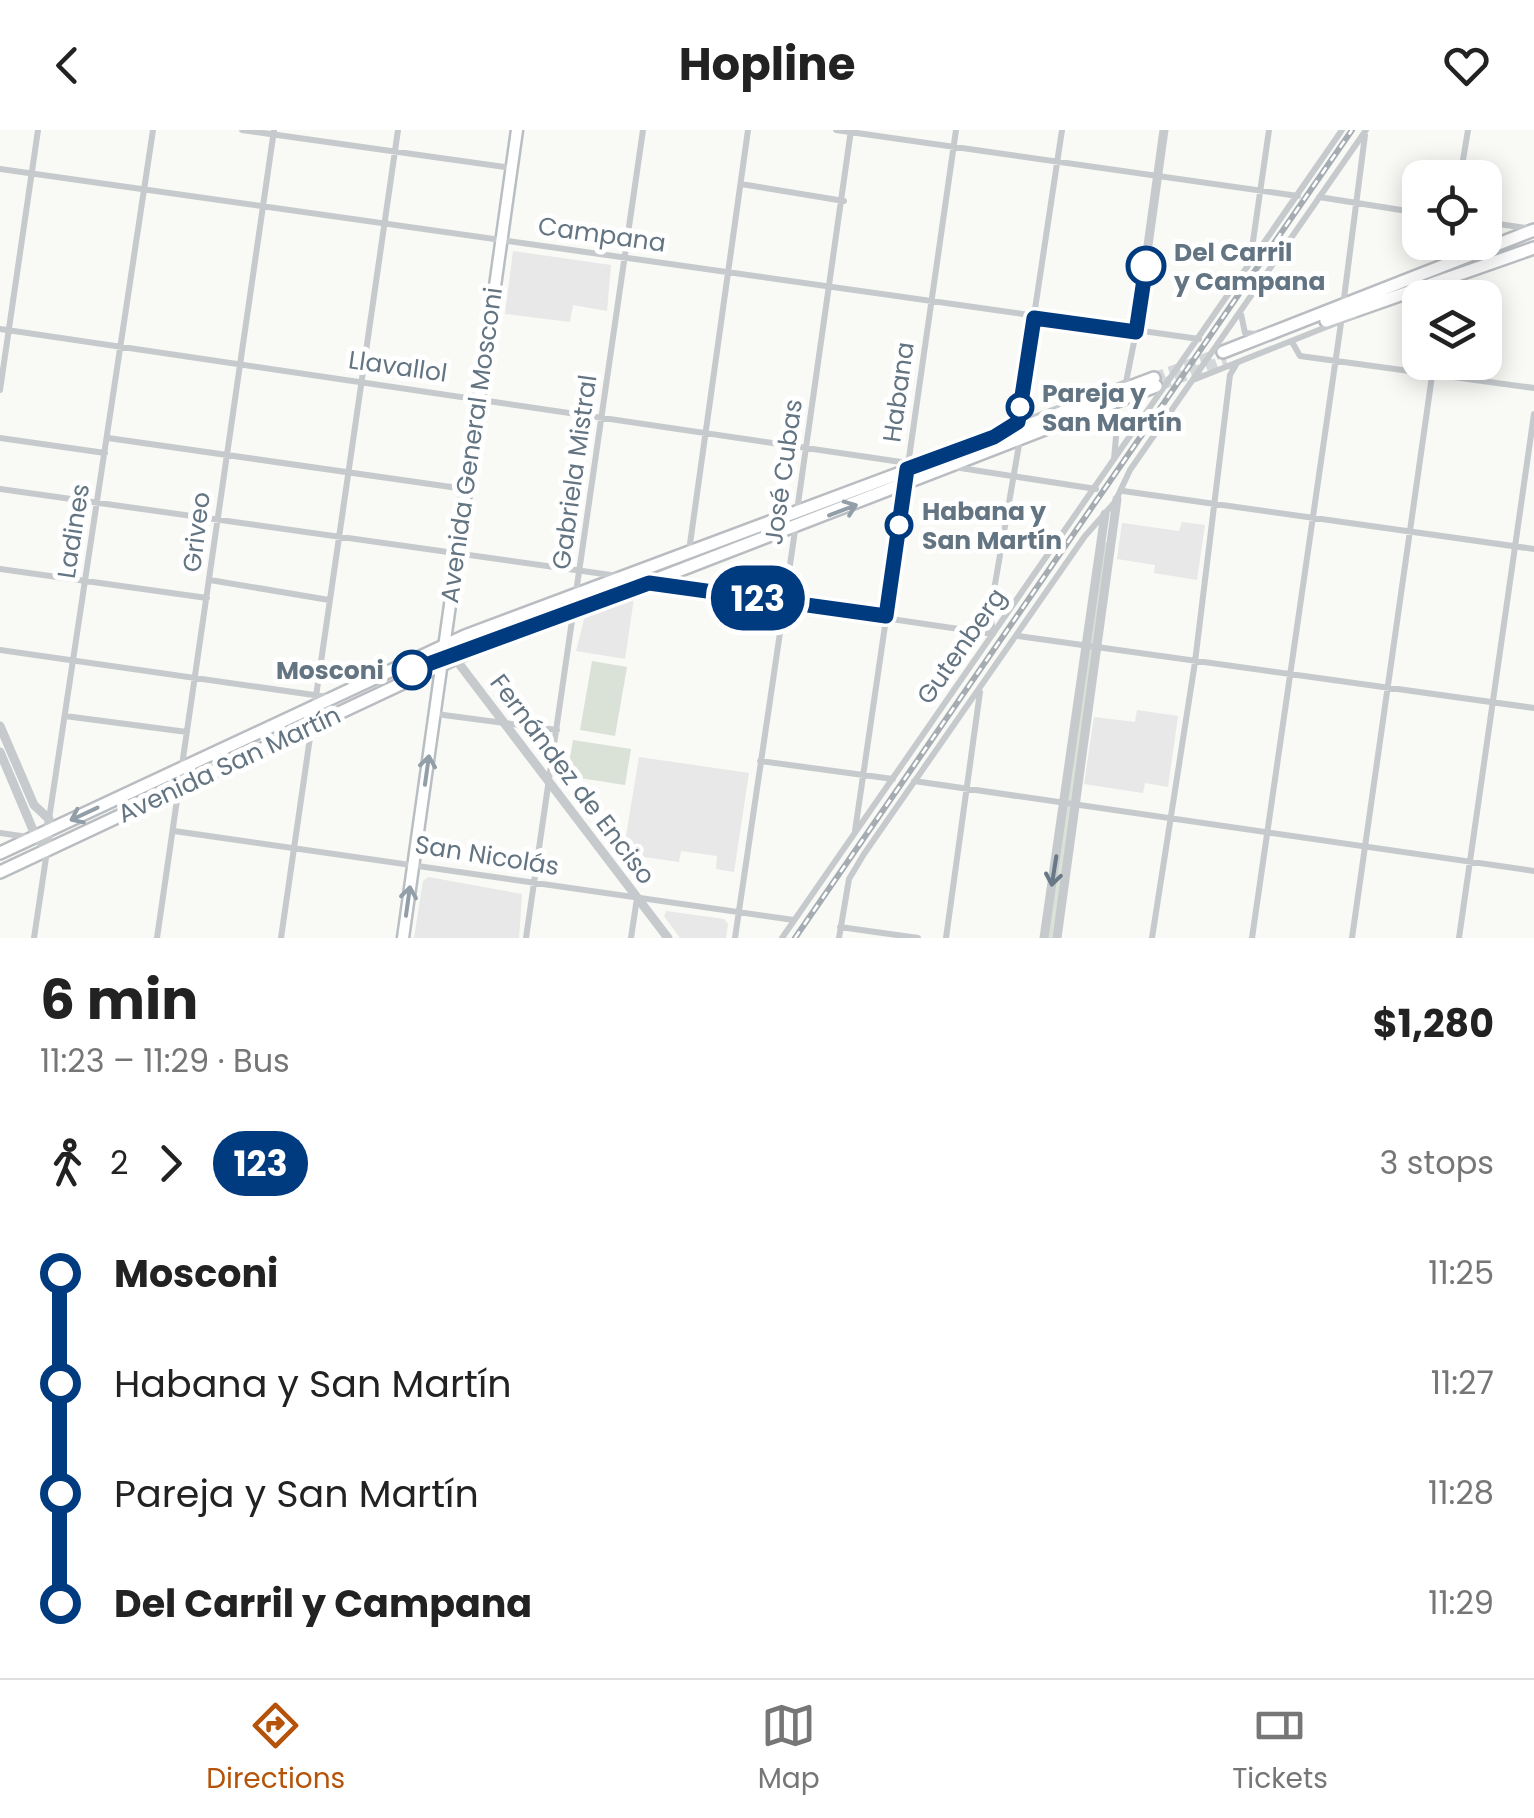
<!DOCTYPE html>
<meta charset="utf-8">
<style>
:root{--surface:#fff;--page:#f6f6f6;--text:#222;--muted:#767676;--line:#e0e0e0;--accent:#b45309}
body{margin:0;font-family:Poppins,sans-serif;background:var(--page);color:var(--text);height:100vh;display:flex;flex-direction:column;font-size:38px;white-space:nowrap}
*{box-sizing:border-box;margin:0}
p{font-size:32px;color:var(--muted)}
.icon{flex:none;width:55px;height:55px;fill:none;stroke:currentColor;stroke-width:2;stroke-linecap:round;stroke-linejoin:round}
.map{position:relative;height:808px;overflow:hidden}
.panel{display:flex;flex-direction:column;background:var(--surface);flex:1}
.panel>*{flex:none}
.badge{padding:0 20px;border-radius:32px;font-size:35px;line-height:65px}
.fabs{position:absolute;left:1402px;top:30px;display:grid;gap:20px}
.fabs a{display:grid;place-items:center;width:100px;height:100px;border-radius:20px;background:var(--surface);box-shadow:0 5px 25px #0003;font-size:50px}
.map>.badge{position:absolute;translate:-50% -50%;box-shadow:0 0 0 5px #fff}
.legs{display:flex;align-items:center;gap:15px;height:110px;padding:0 40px;font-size:32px}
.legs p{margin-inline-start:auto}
.overview{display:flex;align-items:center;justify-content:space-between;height:170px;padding:0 40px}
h1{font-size:55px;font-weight:700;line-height:75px}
ul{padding:0 40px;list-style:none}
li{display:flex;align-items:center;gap:35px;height:110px;font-size:38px}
li i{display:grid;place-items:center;width:15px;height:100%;margin:0 12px;background:currentColor}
li i::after{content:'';width:25px;height:25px;margin:-12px;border:8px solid;border-radius:50%;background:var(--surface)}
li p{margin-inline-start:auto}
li:first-child i{background:linear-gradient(#0000 50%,currentColor 0)}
li:last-child i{background:linear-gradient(currentColor 50%,#0000 0)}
header{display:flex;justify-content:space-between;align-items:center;height:130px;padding:0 40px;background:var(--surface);font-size:45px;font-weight:700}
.tabs{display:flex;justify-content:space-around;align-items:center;height:140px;border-top:2px solid var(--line);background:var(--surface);font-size:28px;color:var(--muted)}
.tabs a{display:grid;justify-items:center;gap:5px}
.tabs .on{color:var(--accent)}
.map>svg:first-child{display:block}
</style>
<header><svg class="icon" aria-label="back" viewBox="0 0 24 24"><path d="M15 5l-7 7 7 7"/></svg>Hopline<svg class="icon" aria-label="heart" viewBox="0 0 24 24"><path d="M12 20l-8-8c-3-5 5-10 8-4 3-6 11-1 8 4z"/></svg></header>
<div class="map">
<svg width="1534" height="808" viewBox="0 0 1534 808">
<rect width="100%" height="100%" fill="#f9f9f6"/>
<path fill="#e7e8e7" d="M513,121L611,135L607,181L573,175L570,192L505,184Z
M1182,392L1205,395L1197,450L1154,443L1155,435L1117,429L1122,393L1179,401Z
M634,468L625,529L576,521L585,486Z
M1137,580L1178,586L1168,657L1145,653L1143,663L1084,654L1094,587L1135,592Z
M639,627L749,643L734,742L716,739L717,726L681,721L679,732L623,724Z
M428,747L522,764L519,808H414L423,751Z
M666,781L724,789L728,794L726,808H680L664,786Z"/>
<path fill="#dae1d7" d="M1102,412L1112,413L1057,808H1044Z
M592,531L627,537L615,606L580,600Z
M573,610L631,619L625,655L567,646Z"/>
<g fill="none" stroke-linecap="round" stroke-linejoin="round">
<path stroke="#d4d8d9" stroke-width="11" stroke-dasharray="11 5.5" stroke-linecap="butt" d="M1154,248L1223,222
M1160,255L1226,230"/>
<g stroke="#b8bec2" stroke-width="15">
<path id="secondary" d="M403,808L517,0"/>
</g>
<g stroke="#b9bdc1" stroke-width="16">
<path id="primary" d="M1326,191L1534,118
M1223,222L1534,100
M0,723L465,506L1154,248
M0,742L471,521L1156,256"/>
</g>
<path stroke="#c6cacd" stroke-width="6" d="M242,0L512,38
M836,0L1298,66
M0,39L1199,209
M1460,48L1468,0
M741,54L844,71
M1319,67L1420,83
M1485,92L1533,99
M1449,131L1452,112
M1250,132L1269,0
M1445,168L1448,149
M1343,176L1365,5
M1241,184L1245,203L1257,204
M0,199L908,333
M1292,212L1300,226L1534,258
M1193,250L1354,186
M0,260L38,0
M1107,280L1118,285L1114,329
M1018,292L1062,0
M1016,294L1126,252L1136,202
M0,308L105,323
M108,308L465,359
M908,335L956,0
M954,337L1096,359
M0,359L618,446
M1123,361L1534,419
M797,381L851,0
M689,421L748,0
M0,439L207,468
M210,450L329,470
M653,454L993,504
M993,503L990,483L1020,309
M1018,506L1534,578
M0,520L328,567
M436,584L557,600
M65,586L187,602
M760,631L893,649
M914,651L1534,741
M49,689L153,0
M174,701L794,790
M855,701L906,352
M0,703L28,707
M840,797L918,808
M34,808L47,721
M157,808L274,0
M281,808L398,0
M526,808L643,0
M631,808L637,768
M735,808L796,394
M782,808L1342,0
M839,808L849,749L864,724L1085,406L1115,372L1130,340L1366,0
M946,808L980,562
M1152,808L1195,532L1230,245L1237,233
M1252,808L1341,193
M1352,808L1434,232
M1459,808L1534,284"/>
<path stroke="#c6cacd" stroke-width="9" d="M1136,202L1164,0
M444,514L668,808
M0,596L34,675L49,689L47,719
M0,622L36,707L47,719
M1044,808L1105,384
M1057,808L1117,369"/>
<use href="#secondary" stroke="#fff" stroke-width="10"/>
<use href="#primary" stroke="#fff" stroke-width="11"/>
<g stroke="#a6adb2" stroke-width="6">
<path id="rail" d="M795,808L1352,0"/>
</g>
<use href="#rail" stroke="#fff" stroke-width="2.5" stroke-dasharray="8" stroke-linecap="butt"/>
</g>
<defs><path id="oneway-shaft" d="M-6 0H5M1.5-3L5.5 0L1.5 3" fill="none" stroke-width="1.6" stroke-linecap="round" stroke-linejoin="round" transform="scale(2.5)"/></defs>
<g stroke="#929ea8">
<use href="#oneway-shaft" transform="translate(843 380) rotate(-21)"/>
<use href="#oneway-shaft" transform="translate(427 640) rotate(-82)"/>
<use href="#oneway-shaft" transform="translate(84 684) rotate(155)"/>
<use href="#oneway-shaft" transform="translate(408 771) rotate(-82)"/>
</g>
<use stroke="#687886" href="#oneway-shaft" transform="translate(1054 741) rotate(99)"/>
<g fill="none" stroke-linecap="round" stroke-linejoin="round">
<g stroke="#fff" stroke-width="22">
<path id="line-1" d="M412,540L649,453L886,486L907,339L994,307L1018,292L1034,188L1136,202L1146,136"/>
</g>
<use href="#line-1" stroke="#003b80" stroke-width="15"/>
</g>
<g fill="#fff" stroke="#003b80" stroke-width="5">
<circle cx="1146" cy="136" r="18"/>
<circle cx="1020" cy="277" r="12"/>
<circle cx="899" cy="395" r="12"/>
<circle cx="412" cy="540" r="18"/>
</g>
<g text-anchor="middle" stroke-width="10" stroke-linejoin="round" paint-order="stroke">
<g font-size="25" fill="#637482" stroke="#fff">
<text transform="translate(602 104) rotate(8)" y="9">Campana</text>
<text transform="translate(398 236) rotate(8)" y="9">Llavallol</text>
<text transform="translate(898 262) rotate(-82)" y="9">Habana</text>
<text transform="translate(471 315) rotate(-82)" y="9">Avenida General Mosconi</text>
<text transform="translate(574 342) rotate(-82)" y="9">Gabriela Mistral</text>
<text transform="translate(783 342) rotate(-82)" y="9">José Cubas</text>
<text transform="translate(73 401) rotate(-81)" y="9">Ladines</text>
<text transform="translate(196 402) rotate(-83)" y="9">Griveo</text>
<text transform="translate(961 516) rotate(-55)" y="9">Gutenberg</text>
<text transform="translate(229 634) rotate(-25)" y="9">Avenida San Martín</text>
<text transform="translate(573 649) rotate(53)" y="9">Fernández de Enciso</text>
<text transform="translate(487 725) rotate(9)" y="9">San Nicolás</text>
</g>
<g font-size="25" font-weight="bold" fill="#637482" stroke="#fff" text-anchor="start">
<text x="1174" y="131">Del Carril<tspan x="1174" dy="29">y Campana</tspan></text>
<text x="1042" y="272">Pareja y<tspan x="1042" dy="29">San Martín</tspan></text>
<text x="922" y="390">Habana y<tspan x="922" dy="29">San Martín</tspan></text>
<text x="384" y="549" text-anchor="end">Mosconi</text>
</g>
</g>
</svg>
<div class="fabs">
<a><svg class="icon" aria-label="locate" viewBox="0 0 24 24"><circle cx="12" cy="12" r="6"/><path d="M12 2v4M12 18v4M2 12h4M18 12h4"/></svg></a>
<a><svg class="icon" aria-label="layers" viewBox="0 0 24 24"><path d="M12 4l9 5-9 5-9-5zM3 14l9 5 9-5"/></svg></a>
</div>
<b class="badge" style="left:758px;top:468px;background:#003b80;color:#fff">123</b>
</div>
<section class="panel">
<div class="overview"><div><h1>6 min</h1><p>11:23 – 11:29 · Bus</p></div><b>$1,280</b></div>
<div class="legs"><svg class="icon" aria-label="walk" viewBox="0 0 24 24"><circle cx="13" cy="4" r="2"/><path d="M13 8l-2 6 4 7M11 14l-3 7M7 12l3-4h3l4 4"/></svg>2<svg class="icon" aria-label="forward" viewBox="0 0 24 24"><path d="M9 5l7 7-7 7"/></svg><b class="badge" style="background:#003b80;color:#fff">123</b><p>3 stops</p></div>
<ul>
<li><i style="color:#003b80"></i><b>Mosconi</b><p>11:25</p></li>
<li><i style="color:#003b80"></i><span>Habana y San Martín</span><p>11:27</p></li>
<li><i style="color:#003b80"></i><span>Pareja y San Martín</span><p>11:28</p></li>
<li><i style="color:#003b80"></i><b>Del Carril y Campana</b><p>11:29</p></li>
</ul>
</section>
<nav class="tabs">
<a class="on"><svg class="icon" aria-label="directions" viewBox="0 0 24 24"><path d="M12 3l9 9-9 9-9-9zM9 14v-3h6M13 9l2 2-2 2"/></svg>Directions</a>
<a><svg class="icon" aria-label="map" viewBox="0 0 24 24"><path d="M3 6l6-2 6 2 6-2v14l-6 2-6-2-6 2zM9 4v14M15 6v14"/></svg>Map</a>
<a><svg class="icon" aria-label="tickets" viewBox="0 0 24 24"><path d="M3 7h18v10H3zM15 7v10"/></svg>Tickets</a>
</nav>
